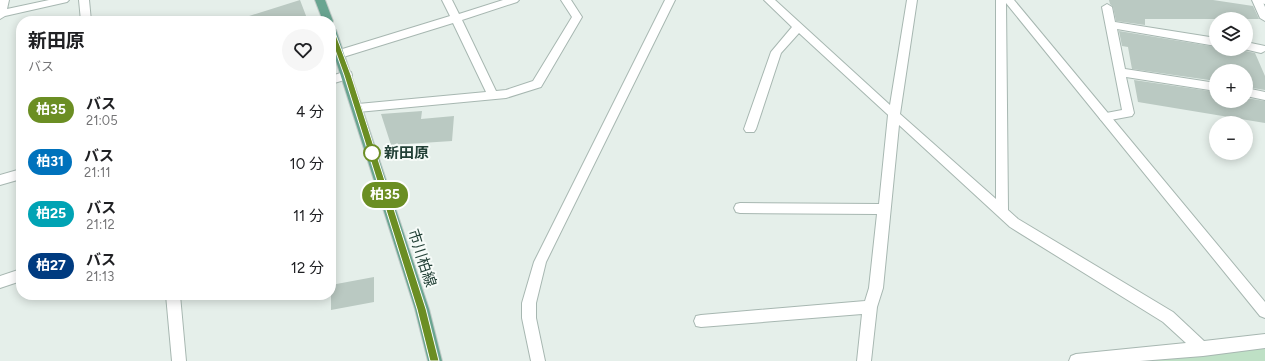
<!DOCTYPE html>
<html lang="ja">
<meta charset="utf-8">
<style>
:root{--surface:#fff;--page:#f6f6f6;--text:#202124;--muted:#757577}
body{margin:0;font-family:Figtree,"Noto Sans JP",sans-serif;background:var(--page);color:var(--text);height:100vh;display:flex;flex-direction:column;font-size:15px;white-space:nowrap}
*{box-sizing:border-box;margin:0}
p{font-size:13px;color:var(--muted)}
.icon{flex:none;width:22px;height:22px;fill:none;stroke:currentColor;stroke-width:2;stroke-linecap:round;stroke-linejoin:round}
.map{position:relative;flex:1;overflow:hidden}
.drawer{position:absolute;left:16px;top:16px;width:320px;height:284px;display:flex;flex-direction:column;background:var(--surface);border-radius:16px;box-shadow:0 2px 10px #0003}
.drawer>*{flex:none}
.badge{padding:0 8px;border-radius:13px;font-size:14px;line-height:26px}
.tools{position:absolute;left:1209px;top:12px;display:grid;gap:8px}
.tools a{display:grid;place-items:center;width:44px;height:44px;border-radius:50%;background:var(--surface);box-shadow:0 2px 10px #0003;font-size:20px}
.map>.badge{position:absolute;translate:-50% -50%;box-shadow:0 0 0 2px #fff}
.round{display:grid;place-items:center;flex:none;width:42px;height:42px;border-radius:21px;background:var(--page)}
.headline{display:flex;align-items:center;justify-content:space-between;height:68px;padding:0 12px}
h1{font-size:19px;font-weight:700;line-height:30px}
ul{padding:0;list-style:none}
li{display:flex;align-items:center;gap:12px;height:52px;padding:0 12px}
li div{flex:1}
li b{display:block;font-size:15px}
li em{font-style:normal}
li .badge{min-width:44px;font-weight:700;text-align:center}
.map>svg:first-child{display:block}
</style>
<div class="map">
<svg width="1265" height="361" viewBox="0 0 1265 361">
<rect width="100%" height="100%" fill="#e5efea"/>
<path fill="#bee0c5" d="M1265,347V361H1144Z"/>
<path fill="#bac9c2" d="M300,0L308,21H247L246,17Z
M1109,0H1213L1253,6L1259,19H1145V25L1116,21L1113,7L1110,4Z
M1119,31L1216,47V49H1236L1255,53L1265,76V90L1246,87V71H1216V81L1132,69L1128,47L1122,46Z
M1134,80L1216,92V101H1246V98L1265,101V123L1138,102Z
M422,111L421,119L454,116L452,141L391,145L381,114Z
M374,277V302L331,310V285Z"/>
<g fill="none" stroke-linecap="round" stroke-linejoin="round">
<g stroke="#a7b7b1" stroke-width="2">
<path id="service" d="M1254,0H1265V4L1256,2Z
M1107,4L1112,7L1115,22L1216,38V46L1117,29L1125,69L1216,83V91L1126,77L1134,113L1132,116L1105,121L1101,120L1099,117L1101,114L1122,110L1102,7Z
M1246,42L1265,46V51L1261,53L1244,49H1246Z
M1246,88L1265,92V100L1246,96Z
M894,111L898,112L900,115L883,288L877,307L871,361H857L862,314L701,327L696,326L694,321L696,316L701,315L865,301L869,288L877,214L740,213L736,212L734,208L736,204L740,203L879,204L888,115L890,112Z"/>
</g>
<g stroke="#a7b7b1" stroke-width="2">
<path id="minor" d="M0,0H9L7,9L49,0H69L67,2L5,16L0,19Z
M79,0H89L91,21H81Z
M442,0H452L459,14L503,0H519L517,2L462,20L496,91L506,90L533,81L572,17L561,0H571L582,17L541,87L506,98L358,112L354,111L352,108L358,104L486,92L453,23L340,58L335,54L336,51L450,16Z
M665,0H675L546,262L536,303V318L545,361H531L522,318V303L534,262Z
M764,0H775L890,105L907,0H917L900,114L996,199V0H1014L1265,302V318L1260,316L1006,3L1008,210L1018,219L1173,312L1204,341L1265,334V348L1203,356L1140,361H1069L1071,356L1076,354L1186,343L1163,322L1010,227L799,33L781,53L756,129L754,132H746L744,129L771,52L792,27Z
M1252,0H1262L1265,7V21L1260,18Z
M347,71L351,72L352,75L351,78L331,84V76Z
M21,169V179L0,185V175Z
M21,269V281L0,288V276Z
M166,295H180L186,361H172Z"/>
</g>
<g stroke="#c1cac7" stroke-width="2">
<path id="primary" d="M315,0H325L333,21L332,23L331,21H323Z
M331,26L336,30L429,309L442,361H428L415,309L331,45Z"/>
</g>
<use href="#service" fill="#fff" fill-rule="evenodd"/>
<use href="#minor" fill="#fff" fill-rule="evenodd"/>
<use href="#primary" fill="#69a591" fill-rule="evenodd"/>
</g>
<path fill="#6b8e23" stroke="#fff" d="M329,28L334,30L351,75L426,309L439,361H430L417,309L344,75L328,30Z"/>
<circle fill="#fff" stroke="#6b8e23" stroke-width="2" cx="372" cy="153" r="8"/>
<g text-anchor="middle" stroke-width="4" stroke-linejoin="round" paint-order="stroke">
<g font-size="15" font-weight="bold" fill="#234137" stroke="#f6fbf8" text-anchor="start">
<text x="384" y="158">新田原</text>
</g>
<g font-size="15" fill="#234137" stroke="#f6fbf8">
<text transform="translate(422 258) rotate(72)" y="5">市川柏線</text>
</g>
</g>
</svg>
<div class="tools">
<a><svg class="icon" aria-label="layers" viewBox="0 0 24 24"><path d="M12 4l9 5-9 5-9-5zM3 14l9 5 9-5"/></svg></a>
<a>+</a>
<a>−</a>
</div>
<b class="badge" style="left:385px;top:195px;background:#6b8e23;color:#fff">柏35</b>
<section class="drawer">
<div class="headline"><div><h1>新田原</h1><p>バス</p></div><a class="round"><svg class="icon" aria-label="heart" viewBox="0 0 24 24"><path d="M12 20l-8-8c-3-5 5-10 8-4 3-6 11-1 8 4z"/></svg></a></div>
<ul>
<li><span class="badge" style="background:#6b8e23;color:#fff">柏35</span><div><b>バス</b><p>21:05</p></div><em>4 分</em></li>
<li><span class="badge" style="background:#0072bc;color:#fff">柏31</span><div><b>バス</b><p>21:11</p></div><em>10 分</em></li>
<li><span class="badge" style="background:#00a3b4;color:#fff">柏25</span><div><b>バス</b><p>21:12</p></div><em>11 分</em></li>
<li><span class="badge" style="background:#003b80;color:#fff">柏27</span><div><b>バス</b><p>21:13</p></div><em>12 分</em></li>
</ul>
</section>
</div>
